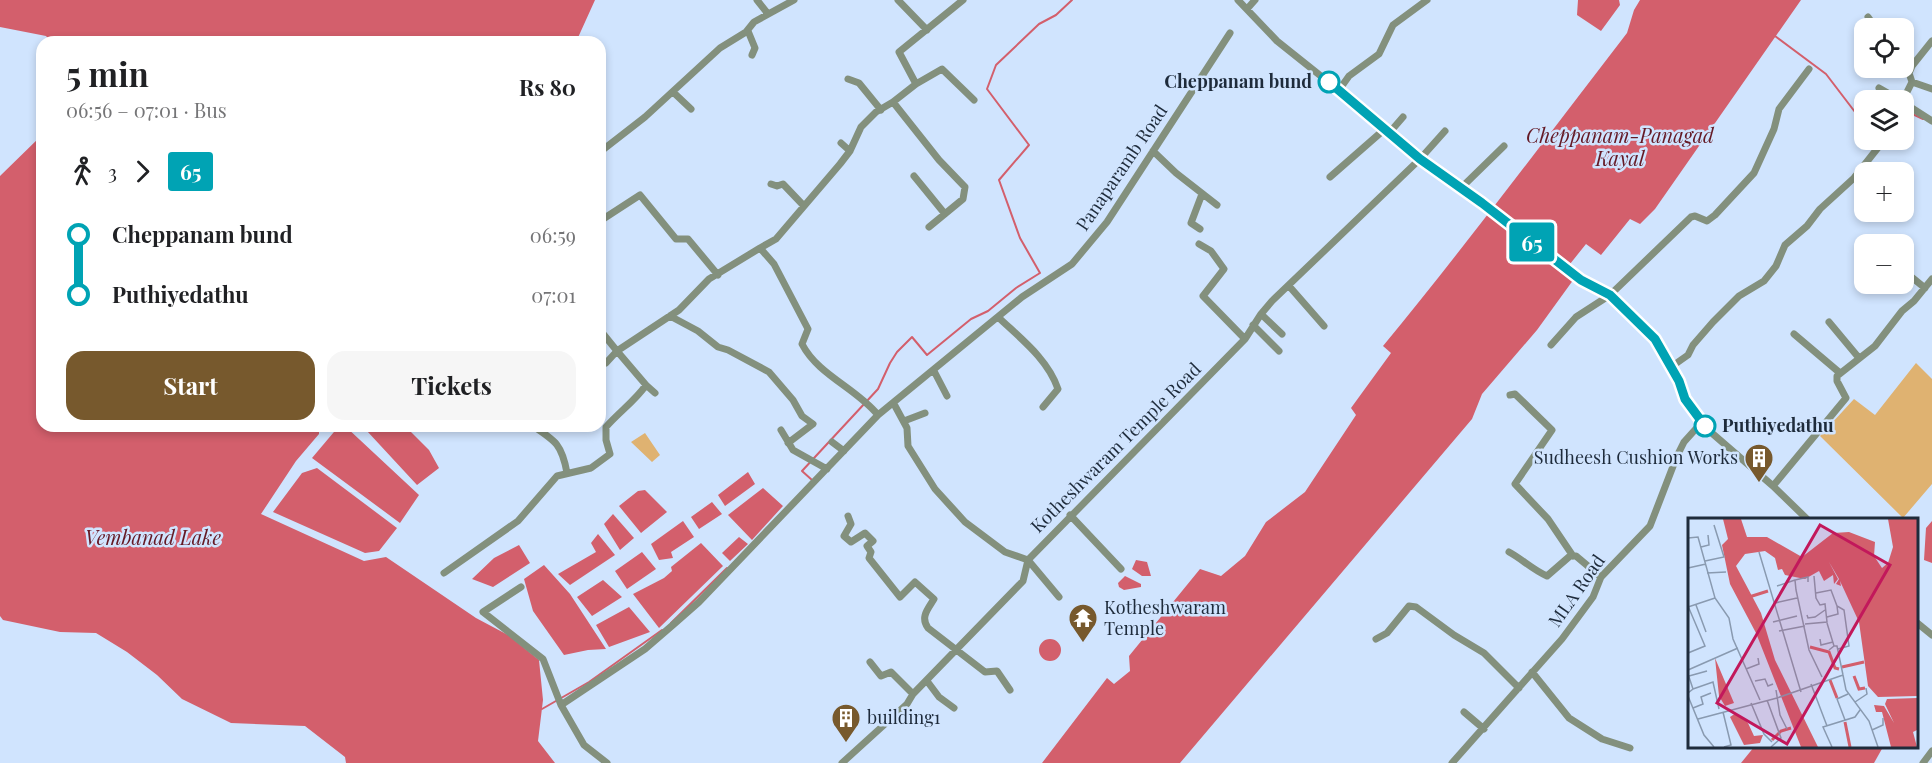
<!DOCTYPE html>
<meta charset="utf-8">
<style>
:root{--surface:#fff;--page:#f6f6f6;--text:#202124;--muted:#757577;--accent:#77592d}
body{margin:0;font-family:"Playfair Display",serif;background:var(--page);color:var(--text);height:100vh;display:flex;flex-direction:column;font-size:22px;white-space:nowrap}
*{box-sizing:border-box;margin:0}
p{font-size:20px;color:var(--muted)}
.icon{flex:none;width:33px;height:33px;fill:none;stroke:currentColor;stroke-width:2;stroke-linecap:round;stroke-linejoin:round}
.map{position:relative;flex:1;overflow:hidden}
.details{position:absolute;left:36px;top:36px;width:570px;height:396px;display:flex;flex-direction:column;background:var(--surface);border-radius:18px;box-shadow:0 3px 9px #0003}
.details>*{flex:none}
.badge{padding:0 12px;border-radius:4px;font-size:21px;line-height:39px}
.controls{position:absolute;left:1854px;top:18px;display:grid;gap:12px}
.controls a{display:grid;place-items:center;width:60px;height:60px;border-radius:12px;background:var(--surface);box-shadow:0 3px 9px #0003;font-size:30px}
.map>.badge{position:absolute;translate:-50% -50%;box-shadow:0 0 0 3px #fff}
.legs{display:flex;align-items:center;gap:9px;height:66px;padding:0 30px;font-size:20px}
.legs p{margin-inline-start:auto}
.overview{display:flex;align-items:center;justify-content:space-between;height:102px;padding:0 30px}
h1{font-size:33px;font-weight:700;line-height:45px}
.button{display:flex;gap:12px;margin-top:auto;padding:12px 30px}
.button a{flex:1;height:69px;border-radius:18px;background:var(--accent);color:#fff;font-size:24px;font-weight:700;line-height:69px;text-align:center}
.button a+a{background:var(--page);color:var(--text)}
ul{padding:0 30px;list-style:none}
li{display:flex;align-items:center;gap:21px;height:60px;font-size:22px}
li i{display:grid;place-items:center;width:9px;height:100%;margin:0 8px;background:currentColor}
li i::after{content:'';width:15px;height:15px;margin:-8px;border:4px solid;border-radius:50%;background:var(--surface)}
li p{margin-inline-start:auto}
li:first-child i{background:linear-gradient(#0000 50%,currentColor 0)}
li:last-child i{background:linear-gradient(currentColor 50%,#0000 0)}
.map>svg:first-child{display:block}
</style>
<div class="map">
<svg width="1932" height="763" viewBox="0 0 1932 763">
<rect width="100%" height="100%" fill="#d0e4fe"/>
<path fill="#dfb271" d="M1916,363L1932,379V484L1903,518L1820,436L1854,399L1875,415Z
M645,433L660,455L652,462L631,442Z"/>
<path fill="#d35f6c" d="M0,0H595L576,42H51L46,36L0,27Z
M1578,0H1619L1620,5L1601,31L1577,15Z
M1640,0H1801L1655,209L1640,224L1630,219L1601,255L1586,244L1570,264L1579,272L1537,330L1482,394L1472,419L1180,763H1042L1107,678L1114,684L1130,671L1129,656L1200,569L1221,576L1245,556L1266,522L1305,492L1356,415L1351,408L1391,353L1383,346C1467,244 1546,138 1627,33L1634,10Z
M42,135V426H319V434L296,461L261,514L364,561L386,557L476,618L508,635L539,660L543,700L538,741L555,763H346L345,757L305,726L231,723L182,699L157,675L127,652L96,633L60,632L3,620L0,616V176Z
M339,426H345L419,495L400,523L312,458Z
M371,426H405L429,450L439,468L417,485L367,431Z
M317,468L397,528L379,551L365,553L273,512L302,473Z
M748,472L755,484L725,506L718,495Z
M763,488L783,506L752,540L728,515Z
M645,490L667,512L641,533L619,506L638,491Z
M712,502L722,514L699,529L691,517Z
M613,514L634,538L620,550L604,524Z
M683,521L694,537L671,552L673,558L659,560L651,544Z
M1932,521V563L1924,560L1926,528Z
M598,534L615,555L570,585L558,574L596,552L591,543Z
M739,537L748,544L730,561L722,553Z
M701,543L723,566L659,628L633,594L664,578L672,571L671,567Z
M519,545L530,563L493,587L472,579L494,558Z
M642,552L656,569L627,589L615,571Z
M1136,560L1147,562L1151,576H1142L1132,569Z
M544,565L570,594L606,649L588,650L564,655L533,611L524,579Z
M1125,576L1141,584V587L1124,590L1119,587L1118,583Z
M603,580L622,597L592,616L577,597Z
M629,607L650,632L609,647L596,625Z
M1039 650a11 11 0 1 1 22 0a11 11 0 1 1-22 0Z
M1754,747V746L1883,747L1874,763H1741Z"/>
<g fill="none" stroke-linecap="round" stroke-linejoin="round">
<path stroke="#d35f6c" stroke-width="2" d="M1775,36L1826,74L1855,112L1864,108
M1904,110L1923,119
M812,480L802,471L878,389L890,363L897,352L912,337L927,355L971,319L988,311L1016,288L1040,273L1020,238L999,180L1029,145L987,89L996,65L1039,24L1056,15L1072,0
M671,623L727,568
M542,709L589,682L662,630"/>
<path stroke="#83907d" stroke-width="7" d="M757,0L768,14
M898,0L927,30
M1238,0L1277,41L1386,128L1420,159L1482,203L1581,280L1610,295L1655,339L1679,381L1685,399L1706,428L1773,486L1808,520
M1247,9L1255,0
M1868,17L1876,28
M748,31L755,48L752,55
M848,79L859,83L881,110
M1912,82L1909,73L1912,66L1932,41
M916,84L899,52L963,0
M1879,88L1900,100
M1339,90L1349,76L1379,54L1393,25L1427,0
M673,92L691,109
M1903,100L1912,82L1932,89
M893,102L939,160L965,187L963,199L929,227
M1904,103L1932,121
M1390,132L1403,117
M841,143L850,151
M1153,151L1176,173L1217,205
M600,152L645,117L720,48L746,32L754,22L794,0
M914,176L945,214
M1330,177L1386,128
M771,184L777,186L783,184L804,206
M1461,188L1504,146
M600,221L640,195L676,239H688L718,275
M1200,229L1191,223L1202,194
M1199,244L1211,251L1224,269L1203,296L1245,339
M760,248L776,239L840,164L850,151L861,127L876,112L893,102L916,84L942,69L974,100
M1904,271L1925,288
M1289,286L1324,326
M1261,314L1282,334
M670,316L698,331L718,347L728,350L769,372L793,400L802,416L813,424L788,443
M998,317C1020,338 1048,359 1058,389L1043,407
M1829,322L1859,358
M1253,325L1279,351
M600,330L617,351L606,363
M1794,334L1840,373
M1551,345L1576,317L1610,295L1691,217L1695,216L1707,221L1715,215L1754,173L1774,129L1779,109L1809,69
M1671,367L1688,355L1693,345L1713,322L1739,296L1764,281L1776,266L1785,245L1807,226L1820,209L1854,178L1884,140
M934,371L947,396
M646,385L655,393
M1510,395L1515,394L1552,430L1515,484L1548,519L1573,556
M894,404L907,428L908,446L935,489L965,522L1005,552L1028,560L1059,597
M904,421L925,413
M533,426C556,441 562,445 567,473
M781,430L793,450L827,469
M832,442L844,451
M1773,486L1846,398L1837,381V376L1875,346L1902,311L1914,301L1932,279
M1070,515L1121,569
M848,516L851,524L844,536L851,542L865,533L873,541L867,546L871,552L869,558L900,597L915,582L934,599C928,609 920,617 928,628L985,672L997,671L1010,690
M1509,552C1522,559 1533,570 1547,576L1570,556H1576L1601,577
M444,573L518,521L557,476L591,468L610,454L606,440V427C619,412 636,400 646,385L617,351L679,310L709,279L760,248L774,264L808,329L802,344C818,375 856,388 878,415
M521,587L483,612L543,659L561,705L645,649L674,624L699,602L878,415L1022,297L1072,264L1107,222L1230,33
M1916,622L1932,635
M1376,639L1387,633L1409,606L1416,607L1454,635L1484,653L1519,688
M870,662L881,676L891,672L913,694
M1532,672L1569,718L1602,739L1630,748
M927,681L939,697L954,708
M561,705L584,745L607,763
M1464,712L1484,729
M842,763L907,704L913,694L1023,581L1028,560L1245,339L1261,314L1272,301L1420,159L1445,131
M1452,763L1562,639L1593,597L1601,577L1650,526L1677,456L1684,442L1702,422
M1923,763L1932,751"/>
</g>
<g fill="none" stroke-linecap="round" stroke-linejoin="round">
<g stroke="#fff" stroke-width="14">
<path id="line-1" d="M1329,82L1420,159L1482,203L1581,280L1610,295L1655,339L1679,381L1685,399L1705,426"/>
</g>
<use href="#line-1" stroke="#00a3b4" stroke-width="9"/>
</g>
<defs>
<g id="building-pin" transform="scale(1.5)"><path d="M0 17L-7.5 6A9.5 9.5 0 1 1 7.5 6Z" fill="#77592d" stroke="#d0e4fe"/><path d="M-4-6H4V6H1V3H-1V6H-4ZM-2.5-4.3h1.7v1.8h-1.7ZM.8-4.3h1.7v1.8H.8ZM-2.5-1h1.7V.8h-1.7ZM.8-1h1.7V.8H.8Z" fill="#fff"/></g>
<g id="temple-pin" transform="scale(1.5)"><path d="M0 17L-7.5 6A9.5 9.5 0 1 1 7.5 6Z" fill="#77592d" stroke="#d0e4fe"/><path d="M0-6L5-2H3V0L6.5 2.5H4V6H1.5V3h-3V6H-4V2.5H-6.5L-3 0V-2H-5Z" fill="#fff"/></g>
</defs>
<g fill-rule="evenodd">
<use href="#building-pin" x="1759" y="458"/>
<use href="#temple-pin" x="1083" y="618"/>
<use href="#building-pin" x="846" y="718"/>
</g>
<g fill="#fff" stroke="#00a3b4" stroke-width="3">
<circle cx="1329" cy="82" r="10"/>
<circle cx="1705" cy="426" r="10"/>
</g>
<g text-anchor="middle" stroke-width="5" stroke-linejoin="round" paint-order="stroke">
<g font-size="18" font-weight="bold" fill="#1e2b3b" stroke="#d0e4fe" text-anchor="end">
<text x="1312" y="88">Cheppanam bund</text>
<text x="1722" y="432" text-anchor="start">Puthiyedathu</text>
</g>
<g font-size="18" fill="#1e2b3b" stroke="#d0e4fe">
<text transform="translate(1122 168) rotate(-56)" y="6">Panaparamb Road</text>
<text transform="translate(1116 448) rotate(-45)" y="6">Kotheshwaram Temple Road</text>
<text transform="translate(1577 591) rotate(-55)" y="6">MLA Road</text>
</g>
<g font-size="18" fill="#1e2b3b" stroke="#d0e4fe" text-anchor="start">
<text x="1738" y="464" text-anchor="end">Sudheesh Cushion Works</text>
<text x="1104" y="614">Kotheshwaram<tspan x="1104" dy="21">Temple</tspan></text>
<text x="867" y="724">building1</text>
</g>
<g font-size="20" font-style="italic" fill="#641925" stroke="#d0e4fe">
<text x="1620" y="143">Cheppanam-Panagad<tspan x="1620" dy="23">Kayal</tspan></text>
<text x="153" y="545">Vembanad Lake</text>
</g>
</g>
<g transform="translate(1688 518)">
<rect width="230" height="230" fill="#d0e4fe"/>
<path d="M35,1H53L59,19H79L114,39L145,15L161,14L187,24L186,38L194,50L200,45L205,29L200,1H229V178L190,179L180,168L171,104L152,63L153,68L148,66L151,61L141,44L150,61L146,66L145,57L136,63L131,53L117,61L97,57L94,51L90,52L87,40L77,33L57,36L48,48L73,95L87,142L130,229H113L68,115L42,66L34,27L40,21ZM27,140L46,185L37,188L31,178ZM229,180V212L225,214L229,229H203L194,194H188L186,187L196,188L206,205L197,186L199,181ZM48,195L60,205L66,218L75,217L72,225L56,227L42,199Z" fill="#d35f6c"/>
<path fill="none" stroke="#d35f6c" stroke-width="3" d="M61,79L80,73M122,129L141,134L147,150L151,151M154,149L176,144M166,158L171,171L177,170M142,162L149,180M157,204L162,229M84,222L93,213L103,210"/>
<path fill="none" stroke="#899ab0" stroke-width="1.5" d="M0,20L10,19L27,80L41,100L45,121L72,182M13,29L21,27L20,17M71,34L113,174M17,43L36,39L26,7M0,50L18,46M19,55L38,54M120,64V59L107,62L108,72L121,132L134,159M89,68L107,62M128,75L143,72L149,88L156,92L161,128L150,131M87,85L109,80M8,87L18,114M0,88L17,128L0,135M0,89L27,80M119,97L120,100L127,99L137,92M139,99L150,96L149,88M85,104L109,98M139,105L146,128L141,132M117,106L139,104L137,86L132,87L128,80L126,58M91,113L117,108M132,121L133,127L145,124M146,128H149L155,157M58,151L71,146L70,140M0,152L50,130M0,156L5,171L0,175M1,158L19,153M67,163L77,161L80,168L85,166M123,166L139,208M5,171L25,164L31,191M88,172L92,197L99,211M0,178L16,217L26,229M79,182L93,220L83,229M167,184L179,176L178,170M63,185L76,216L84,224M5,190L15,186L13,179L23,175M35,194L43,227L36,229M10,201L89,180L155,157L158,172L181,203L190,229M157,202L149,181L160,176M184,212L195,207V200M144,229L135,209L167,199L172,192"/>
<path fill="#c2185b" fill-opacity="0.15" stroke="#c2185b" stroke-width="3" d="M132,7L202,47L99,226L29,185Z"/>
<rect width="230" height="230" fill="none" stroke="#1e2b3b" stroke-width="3"/>
</g>
</svg>
<div class="controls">
<a><svg class="icon" aria-label="locate" viewBox="0 0 24 24"><circle cx="12" cy="12" r="6"/><path d="M12 2v4M12 18v4M2 12h4M18 12h4"/></svg></a>
<a><svg class="icon" aria-label="layers" viewBox="0 0 24 24"><path d="M12 4l9 5-9 5-9-5zM3 14l9 5 9-5"/></svg></a>
<a>+</a>
<a>−</a>
</div>
<b class="badge" style="left:1532px;top:242px;background:#00a3b4;color:#fff">65</b>
<section class="details">
<div class="overview"><div><h1>5 min</h1><p>06:56 – 07:01 · Bus</p></div><b>Rs 80</b></div>
<div class="legs"><svg class="icon" aria-label="walk" viewBox="0 0 24 24"><circle cx="13" cy="4" r="2"/><path d="M13 8l-2 6 4 7M11 14l-3 7M7 12l3-4h3l4 4"/></svg>3<svg class="icon" aria-label="forward" viewBox="0 0 24 24"><path d="M9 5l7 7-7 7"/></svg><b class="badge" style="background:#00a3b4;color:#fff">65</b></div>
<ul>
<li><i style="color:#00a3b4"></i><b>Cheppanam bund</b><p>06:59</p></li>
<li><i style="color:#00a3b4"></i><b>Puthiyedathu</b><p>07:01</p></li>
</ul>
<div class="button"><a>Start</a><a>Tickets</a></div>
</section>
</div>
